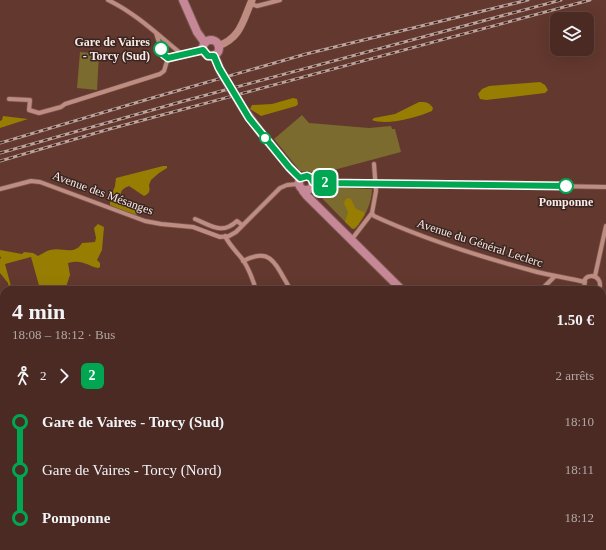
<!DOCTYPE html>
<html lang="fr">
<meta charset="utf-8">
<style>
:root{--surface:#4a2a22;--page:#51322a;--text:#f1f3f6;--muted:#b2a7a5;--line:#614640}
body{margin:0;font-family:Georgia,serif;background:var(--page);color:var(--text);height:100vh;display:flex;flex-direction:column;font-size:15px;white-space:nowrap}
*{box-sizing:border-box;margin:0}
p{font-size:13px;color:var(--muted)}
.icon{flex:none;width:22px;height:22px;fill:none;stroke:currentColor;stroke-width:2;stroke-linecap:round;stroke-linejoin:round}
.map{position:relative;flex:1;overflow:hidden}
.sheet{position:absolute;left:0px;top:286px;width:606px;height:264px;display:flex;flex-direction:column;background:var(--surface);border-radius:12px 12px 0 0;box-shadow:0 4px 16px #0002,0 0 0 1px var(--line)}
.sheet>*{flex:none}
.badge{padding:0 8px;border-radius:6px;font-size:14px;line-height:26px}
.controls{position:absolute;left:550px;top:12px;display:grid;gap:8px}
.controls a{display:grid;place-items:center;width:44px;height:44px;border-radius:8px;background:var(--surface);box-shadow:0 4px 16px #0002,0 0 0 1px var(--line);font-size:20px}
.map>.badge{position:absolute;translate:-50% -50%;box-shadow:0 0 0 2px #fff}
.legs{display:flex;align-items:center;gap:6px;height:44px;padding:0 12px;font-size:13px}
.legs p{margin-inline-start:auto}
.overview{display:flex;align-items:center;justify-content:space-between;height:68px;padding:0 12px}
h1{font-size:22px;font-weight:800;line-height:30px}
ul{padding:0 12px;list-style:none}
li{display:flex;align-items:center;gap:14px;height:48px;font-size:15px}
li i{display:grid;place-items:center;width:6px;height:100%;margin:0 5px;background:currentColor}
li i::after{content:'';width:10px;height:10px;margin:-5px;border:3px solid;border-radius:50%;background:var(--surface)}
li p{margin-inline-start:auto}
li:first-child i{background:linear-gradient(#0000 50%,currentColor 0)}
li:last-child i{background:linear-gradient(currentColor 50%,#0000 0)}
.map>svg:first-child{display:block}
</style>
<div class="map">
<svg width="606" height="550" viewBox="0 0 606 550">
<rect width="100%" height="100%" fill="#63382e"/>
<path fill="#7c6b2e" d="M80,52L99,54L97,90L77,88Z
M302,115L309,123L369,128L391,126L392,129H395L401,152L315,175L309,171H300L274,139Z
M324,187L372,189C372,203 364,219 355,229H352L317,193L320,189Z"/>
<path fill="#977d02" d="M540,82L545,85L548,90L545,93L486,100L480,99L478,94L482,89L489,86Z
M293,98L297,99L298,104L296,106L261,116L250,109L252,105L272,104Z
M419,102C426,102 429,102 433,108L432,111C418,117 387,126 372,120L374,118L395,114Z
M3,116L28,119L0,128V121L2,120Z
M163,166H167V168L159,173L151,180L149,185C150,191 150,193 144,196L129,186C123,188 119,192 121,198L139,206L141,209V212L138,214L132,216L110,205V199L115,186L116,178Z
M348,198L351,199L356,209L364,212L365,214L358,225L353,229L345,222L348,212L344,204L345,200Z
M98,224L104,227L102,250L97,260L100,263V267L98,268C86,265 82,259 68,263L70,275L65,290H39L40,289L31,257L5,264L12,290H9L8,283L0,273V259L1,258L0,256V250L22,254L24,252L33,253L38,256C42,254 46,251 50,250C63,247 74,256 82,243L95,242L96,238L94,228Z
M4,340V546H487L486,550H0V341Z"/>
<g fill="none" stroke-linecap="round" stroke-linejoin="round">
<g stroke="#795750" stroke-width="5.5">
<path id="minor" d="M108,0C137,14 159,36 184,56
M251,4L257,6L280,0
M156,33L162,52L168,58L203,51
M9,99L30,100L29,110L39,113L61,107L65,104L160,74L164,71L168,58
M313,182L606,187
M0,189L31,181L40,182L145,221L161,224L193,227L220,237L229,236L236,232L280,188L287,185L298,184
M372,213L374,216C426,240 481,257 537,272C553,276 569,278 585,282
M195,219C212,226 222,235 237,221L242,225
M225,236C230,246 237,252 243,260C249,269 253,280 256,290
M352,239L372,213L376,191L374,164
M243,261C263,251 271,255 281,273C284,279 288,284 290,290
M595,276L606,226
M541,290L555,276
M587,290C575,272 606,271 599,290
M0,338L4,337
M535,550L536,546"/>
</g>
<g stroke="#795750" stroke-width="8">
<path id="tertiary" d="M218,46C241,38 243,20 252,0"/>
</g>
<g stroke="#795750" stroke-width="10">
<path id="secondary" d="M183,0L197,32L205,43
M203 48a8 8 0 1 1 16 0a8 8 0 1 1-16 0Z
M214,55L221,72
M243,108L261,133L291,169L300,178
M299 183a7 7 0 1 1 14 0a7 7 0 1 1-14 0Z
M303,191L307,196L402,290
M602,493L606,498"/>
</g>
<use href="#minor" stroke="#be8c80" stroke-width="4"/>
<use href="#tertiary" stroke="#be8c80" stroke-width="7"/>
<use href="#secondary" stroke="#c68896" stroke-width="8"/>
<g stroke="#bea29c" stroke-width="3">
<path id="rail" d="M0,143L152,98L306,54L528,0
M0,153L184,101L561,0
M0,161L106,130L590,0"/>
</g>
<use href="#rail" stroke="#3a2621" stroke-width="1.5" stroke-dasharray="4.5" stroke-linecap="butt"/>
<g stroke="#795750" stroke-width="10" stroke-linecap="butt">
<path id="secondary-bridge" d="M221,72L243,108"/>
</g>
<use href="#secondary-bridge" stroke="#c68896" stroke-width="8"/>
</g>
<g fill="none" stroke-linecap="round" stroke-linejoin="round">
<g stroke="#fff" stroke-width="9">
<path id="line-1" d="M161,49L164,55L168,58L203,50L208,56H214L219,68L249,118L289,167L300,178L307,176L311,178L313,182L325,183L566,186"/>
</g>
<use href="#line-1" stroke="#00a651" stroke-width="6"/>
</g>
<g fill="#fff" stroke="#00a651" stroke-width="2">
<circle cx="161" cy="49" r="7"/>
<circle cx="265" cy="138" r="5"/>
<circle cx="566" cy="186" r="7"/>
</g>
<g text-anchor="middle" stroke-width="3" stroke-linejoin="round" paint-order="stroke">
<g font-size="12" font-weight="bold" fill="#fbeae6" stroke="#3a2621" text-anchor="end">
<text x="150" y="46">Gare de Vaires<tspan x="150" dy="14">- Torcy (Sud)</tspan></text>
<text x="566" y="206" text-anchor="middle">Pomponne</text>
</g>
<g font-size="12" fill="#fbeae6" stroke="#3a2621">
<text transform="translate(103 193) rotate(20)" y="4">Avenue des Mésanges</text>
<text transform="translate(480 243) rotate(18)" y="4">Avenue du Général Leclerc</text>
</g>
</g>
</svg>
<div class="controls">
<a><svg class="icon" aria-label="layers" viewBox="0 0 24 24"><path d="M12 4l9 5-9 5-9-5zM3 14l9 5 9-5"/></svg></a>
</div>
<b class="badge" style="left:325px;top:183px;background:#00a651;color:#fff">2</b>
<section class="sheet">
<div class="overview"><div><h1>4 min</h1><p>18:08 – 18:12 · Bus</p></div><b>1.50 €</b></div>
<div class="legs"><svg class="icon" aria-label="walk" viewBox="0 0 24 24"><circle cx="13" cy="4" r="2"/><path d="M13 8l-2 6 4 7M11 14l-3 7M7 12l3-4h3l4 4"/></svg>2<svg class="icon" aria-label="forward" viewBox="0 0 24 24"><path d="M9 5l7 7-7 7"/></svg><b class="badge" style="background:#00a651;color:#fff">2</b><p>2 arrêts</p></div>
<ul>
<li><i style="color:#00a651"></i><b>Gare de Vaires - Torcy (Sud)</b><p>18:10</p></li>
<li><i style="color:#00a651"></i><span>Gare de Vaires - Torcy (Nord)</span><p>18:11</p></li>
<li><i style="color:#00a651"></i><b>Pomponne</b><p>18:12</p></li>
</ul>
</section>
</div>
